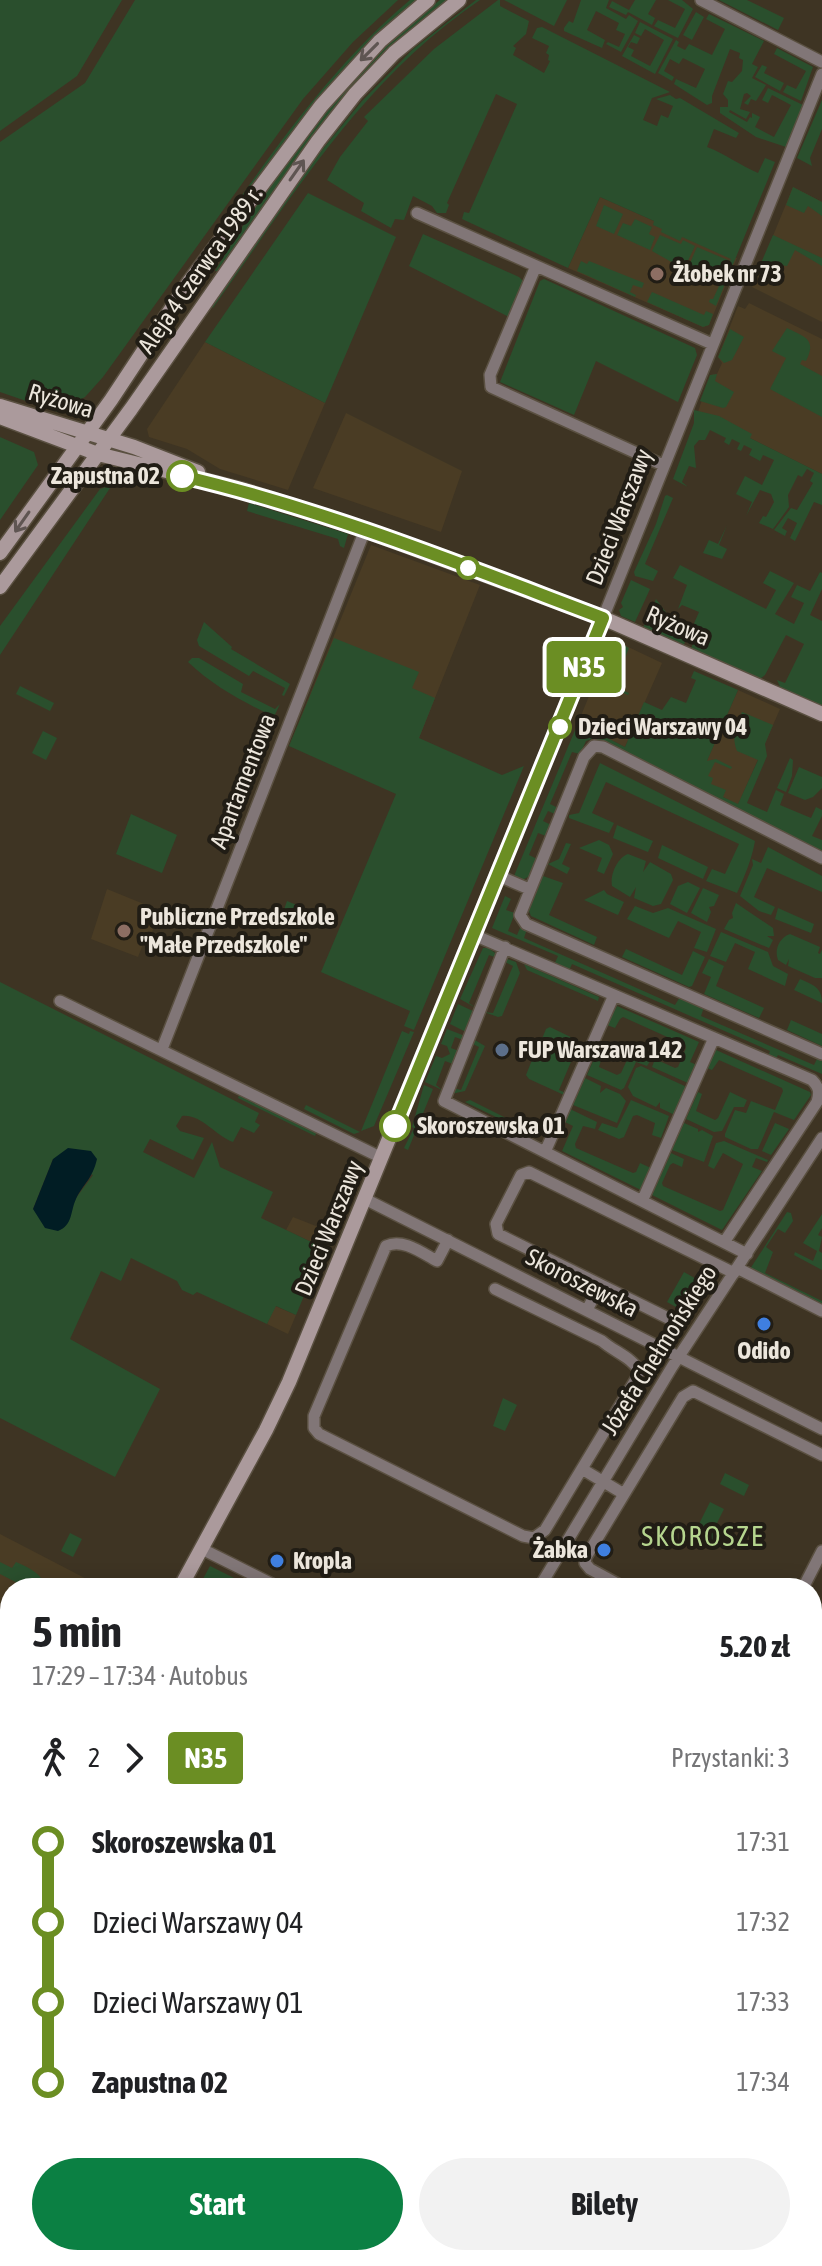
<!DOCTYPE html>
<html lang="pl">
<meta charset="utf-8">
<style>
:root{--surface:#fff;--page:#f2f2f2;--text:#202124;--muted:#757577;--accent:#0b8043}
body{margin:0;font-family:"Asap Condensed",sans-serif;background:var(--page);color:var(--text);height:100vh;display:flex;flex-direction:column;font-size:30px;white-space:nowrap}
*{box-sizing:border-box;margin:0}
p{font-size:26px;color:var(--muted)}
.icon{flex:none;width:44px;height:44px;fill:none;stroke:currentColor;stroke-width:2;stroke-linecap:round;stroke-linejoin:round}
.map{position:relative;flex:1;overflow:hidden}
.panel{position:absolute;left:0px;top:1578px;width:822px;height:688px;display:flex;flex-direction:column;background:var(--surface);border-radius:32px 32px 0 0;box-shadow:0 4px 20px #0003}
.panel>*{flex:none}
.badge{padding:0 16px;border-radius:6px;font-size:28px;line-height:52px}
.map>.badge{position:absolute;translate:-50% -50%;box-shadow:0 0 0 4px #fff}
.legs{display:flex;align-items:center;gap:12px;height:88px;padding:0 32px;font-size:26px}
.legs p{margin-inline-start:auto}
.headline{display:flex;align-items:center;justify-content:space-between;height:136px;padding:0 32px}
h1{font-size:44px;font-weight:700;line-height:60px}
.action{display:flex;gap:16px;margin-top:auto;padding:16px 32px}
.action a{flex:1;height:92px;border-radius:48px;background:var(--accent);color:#fff;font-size:32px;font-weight:700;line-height:92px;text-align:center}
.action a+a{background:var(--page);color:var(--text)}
ul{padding:0 32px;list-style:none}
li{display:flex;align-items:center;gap:28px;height:80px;font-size:30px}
li i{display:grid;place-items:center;width:12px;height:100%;margin:0 10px;background:currentColor}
li i::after{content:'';width:20px;height:20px;margin:-10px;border:6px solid;border-radius:50%;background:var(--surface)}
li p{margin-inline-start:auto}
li:first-child i{background:linear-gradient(#0000 50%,currentColor 0)}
li:last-child i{background:linear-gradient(currentColor 50%,#0000 0)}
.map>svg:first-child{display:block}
</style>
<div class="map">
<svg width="822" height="2266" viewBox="0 0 822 2266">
<rect width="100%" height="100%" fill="#3e3423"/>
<path fill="#4a3c24" d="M793,187L822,202V322L752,287Z
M600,197L737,258L709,325L703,327L568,268Z
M749,303L822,339V474L698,412L710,375L717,374L722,363L718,357L738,306L745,309Z
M205,342L325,403L288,490L220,469L187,449L149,437L147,429Z
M346,413L462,471L441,532L313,488Z
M371,545L480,585L419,738L289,746Z
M624,645L662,663L625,747L578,723L607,652Z
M738,690L780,709L738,805L697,783Z
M107,889L161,911L152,932L148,931L138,957L91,939Z
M293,1217L331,1232L324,1248L286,1230Z
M275,1306L296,1315L288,1334L267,1324Z
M0,1534L104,1588H10V1871L0,1890Z"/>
<path fill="#2a4f2d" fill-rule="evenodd" d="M0,0H122L77,76L0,131Z
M135,0H398L353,42L303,99L103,377L85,397L58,412L0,392V142L85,83Z
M410,0H417C337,62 284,147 223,226L221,225C278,144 334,64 410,0Z
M440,0H447C350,72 286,174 217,271H215C275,171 346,71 440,0Z
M476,0H480C364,78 292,197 213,308L212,307L312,162L362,101L413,49Z
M498,0H500V6L529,21L526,34L513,46L516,48L513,55L544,73L550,61L548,60L549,55L546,53L549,46L532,38L537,28L542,27L670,92L652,98L643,120L657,126L661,115L668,118L673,106L656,99L670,95L676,99L680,98L739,133L736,138L714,129L707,147C726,154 739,165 758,173L765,158L775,162L716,306L709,302L710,299H713L720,284L687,270L697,247L730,261L731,259L682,237L680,241L661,232L662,229L653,225L654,221L600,197L568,268L462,219L464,212L469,213L517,104L496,94L447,203L449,205L446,213H437L432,206L413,196L404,220L395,219L391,228L361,211L364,203L327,180L340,157L368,121L364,117L434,49Z
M504,0H567L554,26Z
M581,0H609L606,8L626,19L629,15L638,21L621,52L606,44L608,42L619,47L625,34L616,30L619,23L596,11L587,30L605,40L602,48L564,31V28L569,21L573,23Z
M635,0H656L648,14L655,18L652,25L628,12L626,15L609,7L612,1L629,10Z
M668,0H682L693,9L678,38L654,26L658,20L675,28L685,9Z
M719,0H747L784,18L778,30Z
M696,12L704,17L692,40L683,35Z
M709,14L764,41L752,64L758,67L752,78L766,85L756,101L751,99L748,105L744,103L751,96L747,93L744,94L740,109L750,112L746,119L730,110L729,112L747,122L750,117L752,118V113L760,117L755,127L774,137L791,105L772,95L768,103L762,100L768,88L803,105L786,147L756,137L720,113V107H728V100L723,94L728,81L732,82L742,71L743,60L739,58L740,53L730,49L712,96V103L707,105L674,84L676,79L696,88L705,69L683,58L679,64L670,59L664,71L674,77L672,81L658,73L676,40L679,42L677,46L685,50L689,44L712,55L725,29L706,19Z
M640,22L673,39L655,74L622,56L634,35L640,38L637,44L631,42L628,47L634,50L631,56L650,66L664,40L645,29L641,36L635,33Z
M777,48L813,67L801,101L783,92L787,85L796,89L806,71L774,54Z
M762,65L767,67L764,73L784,83L780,91L755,77Z
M822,100V129L810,158L812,166L797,158Z
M793,187L822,202V216L808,206L804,213L786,205Z
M308,193L396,237L325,403L205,342Z
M604,205L623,214L614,234L596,226Z
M635,219L652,227L649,234L655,237L650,250L617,235L623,223L631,226Z
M423,234L519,277L524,282L509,317L409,266Z
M660,235L681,244L683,240L695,246L684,269L652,251Z
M773,235L822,258V266L795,250L787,266L761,263Z
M581,261L587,264L589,261L644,283L642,288L633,285L630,292L636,295L635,297L577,271Z
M544,279L695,348L697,355L678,402L596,361L574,415L500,382L540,281Z
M652,292L704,315L706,311L713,314L709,325L703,327L647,302Z
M787,328C805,337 817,339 806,361L802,360L800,364L822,376V417L770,389L786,358L772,351Z
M730,329L744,337L732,360L724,363L718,357Z
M717,374L715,381L734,392L726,407L723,408L700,401L710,375Z
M694,410L719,416L752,434L750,438L822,474V505L814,502L795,541L790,538L797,523L788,518L782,528L787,531L785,536L774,530L791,508L797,510L813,483L810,481L814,473L807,469L802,477L798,475L788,495L789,507L773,529L759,523L763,516L766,517L774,502L771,494L760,490L746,516L752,502L736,494L745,476L762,485L774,460L763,455L760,461L749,455L752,449L744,445L741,451L737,449L740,443L732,439L729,445L724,442L726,438L710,430L705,440H699L694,446L696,468L689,466L682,482L688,487L673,479L694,423Z
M0,437L34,452L38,465L0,520Z
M112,485L0,655V626L100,489Z
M667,495L673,498L645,564L658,571L653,581L635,576L634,572L656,524L665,496Z
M249,503L348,534L344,548L340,546L338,539L247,511Z
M727,525L719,545L727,549L722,559L703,553L709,540L718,544Z
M680,565L766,609L776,590L763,583L770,571L794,583L775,614L794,624L804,603L791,597L797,585L810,591L820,572L822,573V589L810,615L822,621V707L781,689L777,680L785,683L804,644L786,635L765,675L760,679L691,649L697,631L692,628L699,612L682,605L678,609L687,585L673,578Z
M631,580L650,589L635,622L621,616L619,610L623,607L621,603Z
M656,599L674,623L690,632L683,646L643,628Z
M204,622L232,647L231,649L290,684L284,696L282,695L285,688L253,671L249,676L199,646L197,640Z
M334,638L419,672L412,688L435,698L419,738L502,775L524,766L414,1030L404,1026L410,1011L321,972L396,794L289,746Z
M624,645L629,648L625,658L611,653L600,680L629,693L628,695L595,681L607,652Z
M192,658H199L243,684L241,692L275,709L280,704L272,721V716C242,701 213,686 188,662Z
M694,671L738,690L707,761L716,759L732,767L731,769L715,762L708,776L713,778L711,784L726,790L723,797L738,804L758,760L737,751C731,735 736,727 742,712L773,725L765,744L767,756L747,803L767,812L776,790L784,794L780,805L811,818L816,807L822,810V816L812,836L822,840V852L594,738L586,741L580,754L572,752L550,804L558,808L555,814L548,811L543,821L551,825L546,836L538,833L529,855L537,859L530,876L520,881L514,876L578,723L625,747L644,702L662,710L671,697L686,703L696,680L691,678Z
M20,686L54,703L50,711L16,694Z
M43,731L57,738L46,760L32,753Z
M790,758L793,760L792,776L786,792L777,788Z
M600,763L755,841C752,858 745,876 737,893L706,881L712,869L725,874L739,844L606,782L592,813L614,823L609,833L569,818V815L579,813Z
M799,767L822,777V788L813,797L805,800L788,793Z
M131,814L177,835L162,873L116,854Z
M617,825L653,841L648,852L613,838Z
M599,840L609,845L613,854L604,874L597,871L602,858L579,848Z
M566,843L571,844L562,864L570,868L567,874L548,864L559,859Z
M662,845L708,867L703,879L658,858Z
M768,847L822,876V892L767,868L754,897L775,907L771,915L759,911L740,896L753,865L752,859L761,863Z
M628,854L646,861L643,872L650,862L671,874L673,880L661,904L653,906L634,898L636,887L630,897L612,886C610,875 617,858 628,854Z
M543,876L563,883L549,915L597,937L594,945L531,916L529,911Z
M688,882L700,888L687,913L670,904L678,886Z
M703,888L719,895L714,906L709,907L711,912L707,922L691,913Z
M604,890L607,894L624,902L618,915L584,900Z
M505,896L511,899L506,910L515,913L508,931L517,935L521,926L527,929L524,938L675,1005L680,997L704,1007L701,1016L814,1065L818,1057L822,1059V1074L778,1055L774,1062L767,1059L770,1051L572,964L569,971L554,965L558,956L492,928Z
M287,901L299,906L298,924L281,918Z
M736,903L773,928L774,936H767L773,940L769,948L724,929L729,920L733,918L732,913Z
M635,906L653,913L668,908L716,929L707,952L694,948L701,932L678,921L669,938L627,919Z
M778,908L814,924L811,933L775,919Z
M721,932L768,952L773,966L788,974L785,986L748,969L755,952L735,943L726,962L710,956Z
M790,934L820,947L818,953L820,954L822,950V978H815L788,966L789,959L786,965L778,960C774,950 779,938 790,934Z
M483,948H488L498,955L497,958L489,955L469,1003L476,1008L460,999Z
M626,949L682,975L693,951L705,957L692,986L689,987L622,957Z
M507,959L516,962L520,973L502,1016L498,1017L484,1012L493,1013L513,966L505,962Z
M709,959L724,966L716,986L764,1008L759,1018L704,994L711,977L702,973Z
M524,964L599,997L598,1001L527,970Z
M800,979C813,985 822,987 822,1003L794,990Z
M0,982L259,1113L255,1122L260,1125L254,1133L241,1127L233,1142C215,1136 202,1114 182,1116L176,1126L180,1131L204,1138L193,1160L150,1139L143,1152L194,1178L212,1142L220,1167L273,1192L261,1218L324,1248L296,1315L276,1306L267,1324L197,1292L193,1295L182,1290L177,1281L131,1258L121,1281L101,1271L70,1339L160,1389L115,1477L0,1418ZM53,1159L93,1175L76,1198L33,1209Z
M458,1004L475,1012L466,1032L450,1024Z
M617,1006L699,1042L690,1062L699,1066L690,1084L652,1067L655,1059L675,1068L678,1067L686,1048L685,1045L623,1017L620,1019L615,1028L607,1025Z
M791,1020L822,1034V1046L787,1030Z
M550,1027L587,1045L579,1043L559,1090L566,1093L564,1095L529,1079L526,1075L534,1055H538L537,1051L546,1029Z
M447,1029L465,1036L463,1040L455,1037L451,1048L459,1051L453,1064L445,1061L436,1085L442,1090L425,1082L436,1056L442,1058L450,1054L447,1046L441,1044Z
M402,1031L409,1034L410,1031L414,1032L374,1126L361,1131Z
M473,1039L485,1046L465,1091L451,1094L453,1088L461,1090L479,1047L471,1043Z
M599,1047L604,1050L599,1067L617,1075L621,1073L632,1049L652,1058L647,1066L636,1062L624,1088L621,1090L587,1075Z
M716,1050L810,1092L811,1095L794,1120L774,1112L758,1149H751L725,1137V1134L735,1110L746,1113L751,1101L775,1110L783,1091L782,1088L719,1060L712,1070L707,1068Z
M641,1066L689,1088L677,1116L660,1108V1102L656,1107L633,1096L628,1087L636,1068Z
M585,1078L601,1086L600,1093L606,1088L620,1094L626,1101L617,1123L573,1105Z
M424,1085L433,1089L408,1150L404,1148L414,1128L412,1127Z
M698,1092L702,1094L696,1111L715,1120L718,1118L730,1092L747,1100L744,1107H734L722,1131L714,1132L686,1119Z
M240,1093L317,1131L315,1136L238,1098Z
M470,1100L532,1131L531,1134L465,1102Z
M631,1100L669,1116L661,1138L652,1135L655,1123L637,1115L633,1116L624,1137L619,1139L598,1130L602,1123L617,1128Z
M306,1105L360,1132L354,1134L304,1109Z
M570,1109L597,1122L595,1129L583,1126L575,1144L576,1148L633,1173L636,1172L640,1163L653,1169L643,1191L562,1151L573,1126L565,1122Z
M684,1123L698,1129V1132L702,1130L713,1136L704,1162L672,1150Z
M775,1123L789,1129L771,1155L762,1151Z
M724,1141L768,1160L767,1162L756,1158L752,1167L762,1171L722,1230L652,1195L671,1153L684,1159L682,1167L673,1163L670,1165L662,1183L663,1186L720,1211L723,1210L743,1164L723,1153L714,1169L708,1166L716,1143Z
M787,1212L791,1213L793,1221L785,1233L778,1229L766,1247L773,1252L765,1273L822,1301V1305L750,1269Z
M822,1214V1228L818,1235L822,1237L819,1251L822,1253V1270L794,1255L795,1252L813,1261L817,1251L803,1243Z
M684,1272L707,1285L690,1315L667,1302Z
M503,1398L517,1405L505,1431L493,1426Z
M725,1473L749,1485L744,1496L720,1484Z
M710,1502L724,1509L715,1527L720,1530L711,1549L691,1540Z
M70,1533L82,1539L73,1557L61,1551Z
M0,1562L12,1568L16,1562C30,1568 41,1573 47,1588H27L0,1574Z
M210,1566L248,1585L250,1583L261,1588L249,1585L247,1588H198Z
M812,1661L822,1666V1734L812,1729Z
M10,1712V1754L0,1748V1722H5Z
M0,1765L10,1781V1807L0,1803Z
M0,1805L10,1810V1866L0,1861Z
M0,1973L10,1974V2176L0,2172Z
M812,2100L822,2106V2137L812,2132Z
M812,2138L822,2143V2186L818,2194L812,2191V2180L816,2171L812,2168Z
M696,2256H719L720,2259L717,2266H690Z"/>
<path fill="#011d24" d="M68,1148L91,1151L97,1159C92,1180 83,1184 76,1199C70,1212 73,1225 58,1231L45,1228L33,1209L53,1159Z
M0,2065L10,2069V2165L0,2161Z"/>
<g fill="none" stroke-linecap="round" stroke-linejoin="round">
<g stroke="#5a5041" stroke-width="14">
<path id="street" d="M701,0L822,62
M417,213L712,344
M536,266L490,375L491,387L663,465
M603,618L822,74
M822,858L603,747L594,746L584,757L520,915L526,924L822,1054
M499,876L529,889
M474,935L812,1080C819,1087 820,1092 817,1102L725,1241
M505,947L444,1101L747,1254
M60,1001L382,1158
M162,1049L365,530
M545,1152L614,995
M365,1199L822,1429
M643,1199L714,1038
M448,1240L437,1261C422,1253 403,1238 386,1246L314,1416V1428L319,1434L523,1536L534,1538L545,1530L636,1379L639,1371C633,1358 613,1351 602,1341L495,1289
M737,1268L822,1311
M587,1310L600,1285
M678,1323L498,1234L496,1224L521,1175L529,1172L734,1273
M582,1469L624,1494
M202,1549L280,1588
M539,1588L672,1367L822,1138
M625,1588L590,1569L585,1563L586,1557L683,1397L693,1391L822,1455
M803,1588L822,1551
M812,1862L822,1867
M812,1902L822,1881
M812,2053L822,2058
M522,2256L542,2266
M245,2266L251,2256
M414,2266L419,2256
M628,2266L633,2256"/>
</g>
<g stroke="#5a5041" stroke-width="17">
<path id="secondary" d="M0,406L134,447L198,472
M0,417L98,454L243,490L365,530L603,618L822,714
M0,553L111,400L189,282L321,106L380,41L428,0
M0,587L131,409L318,141L355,94L394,53L459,0
M180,1588L266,1430L289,1382L603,618
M0,1918L10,1900
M0,1947L10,1948
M812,2209L822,2214"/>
</g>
<use href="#street" stroke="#817677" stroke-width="11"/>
<use href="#secondary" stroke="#ab9a9c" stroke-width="14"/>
</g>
<defs><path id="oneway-shaft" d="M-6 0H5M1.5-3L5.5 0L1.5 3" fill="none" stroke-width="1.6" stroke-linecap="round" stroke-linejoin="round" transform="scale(2)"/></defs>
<g stroke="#5f5552">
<use href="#oneway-shaft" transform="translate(369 52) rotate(135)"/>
<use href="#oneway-shaft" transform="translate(297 170) rotate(-55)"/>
<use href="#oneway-shaft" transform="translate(22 522) rotate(125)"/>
</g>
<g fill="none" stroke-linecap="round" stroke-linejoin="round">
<g stroke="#fff" stroke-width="18">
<path id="line-1" d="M182,476C327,510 465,566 603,618L395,1126"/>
</g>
<use href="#line-1" stroke="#6b8e23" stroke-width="12"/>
</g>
<g fill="#8d6e63" stroke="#211d15" stroke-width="3">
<circle cx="657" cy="274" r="8"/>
<circle cx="124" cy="931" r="8"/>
</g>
<g fill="#fff" stroke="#6b8e23" stroke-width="4">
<circle cx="182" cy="476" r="14"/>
<circle cx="468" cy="568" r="10"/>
<circle cx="560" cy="727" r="10"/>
<circle cx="395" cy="1126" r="14"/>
</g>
<circle fill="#5c6f8a" stroke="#211d15" stroke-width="3" cx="502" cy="1050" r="8"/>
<g fill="#3f7fe0" stroke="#211d15" stroke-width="3">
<circle cx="764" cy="1324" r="8"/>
<circle cx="604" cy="1550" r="8"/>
<circle cx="277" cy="1561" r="8"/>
</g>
<g text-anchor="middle" stroke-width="8" stroke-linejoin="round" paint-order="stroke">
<g font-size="24" fill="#ece6dc" stroke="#211d15">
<text transform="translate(200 270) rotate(-55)" y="8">Aleja 4 Czerwca 1989 r.</text>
<text transform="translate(61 401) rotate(17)" y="8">Ryżowa</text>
<text transform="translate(619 517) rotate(-69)" y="8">Dzieci Warszawy</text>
<text transform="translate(678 626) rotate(23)" y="8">Ryżowa</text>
<text transform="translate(243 781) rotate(-69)" y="8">Apartamentowa</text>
<text transform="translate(329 1228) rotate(-68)" y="8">Dzieci Warszawy</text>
<text transform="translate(582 1283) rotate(27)" y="8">Skoroszewska</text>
<text transform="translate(659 1350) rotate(-58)" y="8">Józefa Chełmońskiego</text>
</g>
<g font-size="24" font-weight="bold" fill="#ece6dc" stroke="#211d15" text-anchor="start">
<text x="673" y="282">Żłobek nr 73</text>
<text x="140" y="925">Publiczne Przedszkole<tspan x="140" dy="28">"Małe Przedszkole"</tspan></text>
<text x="518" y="1058">FUP Warszawa 142</text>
<text x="764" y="1359" text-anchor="middle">Odido</text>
<text x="588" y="1558" text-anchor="end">Żabka</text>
<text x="293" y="1569">Kropla</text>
</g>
<g font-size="24" font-weight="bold" fill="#ece6dc" stroke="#211d15" text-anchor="start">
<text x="160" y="484" text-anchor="end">Zapustna 02</text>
<text x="578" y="735">Dzieci Warszawy 04</text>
<text x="417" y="1134">Skoroszewska 01</text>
</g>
<g font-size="28" letter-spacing="2" fill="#b5d58e" stroke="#211d15">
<text x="703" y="1546">SKOROSZE</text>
</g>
</g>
</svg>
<b class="badge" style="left:584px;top:667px;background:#6b8e23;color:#fff">N35</b>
<section class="panel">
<div class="headline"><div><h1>5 min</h1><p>17:29 – 17:34 · Autobus</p></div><b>5.20 zł</b></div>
<div class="legs"><svg class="icon" aria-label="walk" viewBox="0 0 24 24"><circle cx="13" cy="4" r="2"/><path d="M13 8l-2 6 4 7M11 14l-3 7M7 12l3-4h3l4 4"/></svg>2<svg class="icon" aria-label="forward" viewBox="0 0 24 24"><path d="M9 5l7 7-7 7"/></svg><b class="badge" style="background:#6b8e23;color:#fff">N35</b><p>Przystanki: 3</p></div>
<ul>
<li><i style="color:#6b8e23"></i><b>Skoroszewska 01</b><p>17:31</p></li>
<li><i style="color:#6b8e23"></i><span>Dzieci Warszawy 04</span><p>17:32</p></li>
<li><i style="color:#6b8e23"></i><span>Dzieci Warszawy 01</span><p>17:33</p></li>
<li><i style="color:#6b8e23"></i><b>Zapustna 02</b><p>17:34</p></li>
</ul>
<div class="action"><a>Start</a><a>Bilety</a></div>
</section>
</div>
